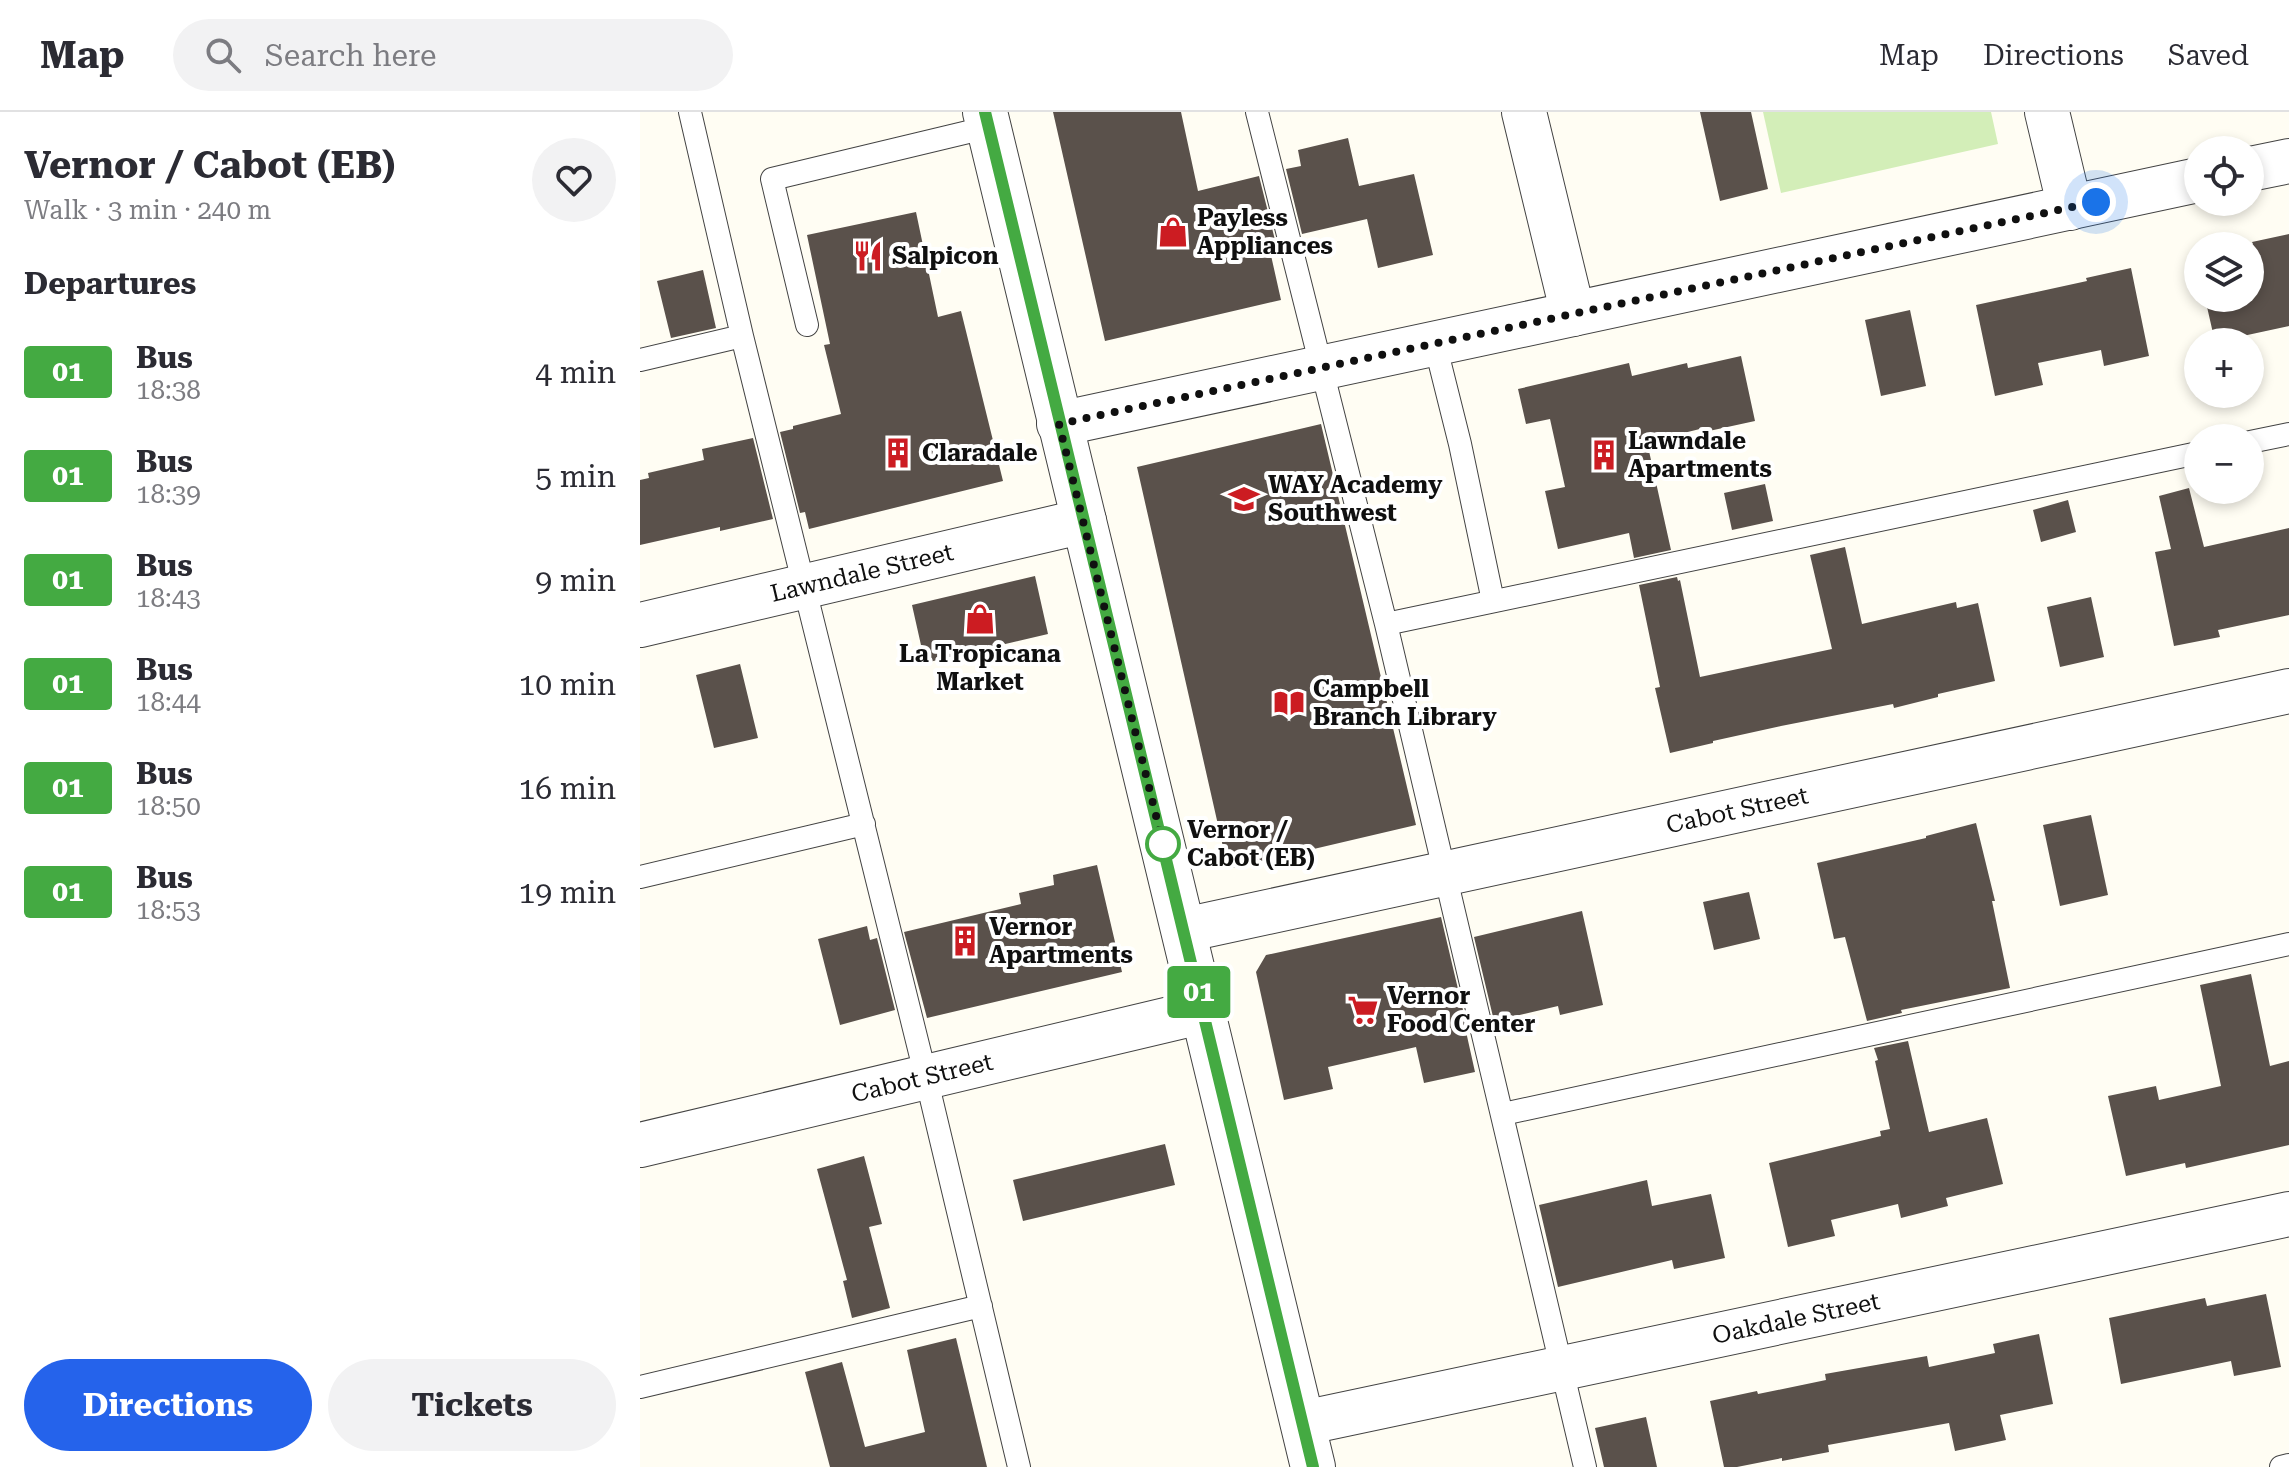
<!DOCTYPE html>
<meta charset="utf-8">
<style>
:root{--surface:#fff;--page:#f2f2f3;--text:#2b2b33;--muted:#7c7c81;--line:#e1e1e2;--accent:#2563eb}
body{margin:0;font-family:"Roboto Serif",serif;background:var(--page);color:var(--text);height:100vh;display:flex;flex-direction:column;font-size:30px;white-space:nowrap}
*{box-sizing:border-box;margin:0}
p{font-size:26px;color:var(--muted)}
.icon{flex:none;width:44px;height:44px;fill:none;stroke:currentColor;stroke-width:2;stroke-linecap:round;stroke-linejoin:round}
.map{position:relative;flex:1;overflow:hidden}
.side{display:flex;flex-direction:column;background:var(--surface);width:640px}
.side>*{flex:none}
.badge{padding:0 16px;border-radius:6px;font-size:28px;line-height:52px}
.buttons{position:absolute;left:1544px;top:24px;display:grid;gap:16px}
.buttons a{display:grid;place-items:center;width:80px;height:80px;border-radius:50%;background:var(--surface);box-shadow:0 4px 12px #0003;font-size:40px}
.you{position:absolute;width:40px;height:40px;margin:-20px;border:6px solid #fff;border-radius:50%;background:#1a73e8;box-shadow:0 0 0 12px #1a73e833}
.map>.badge{position:absolute;translate:-50% -50%;box-shadow:0 0 0 4px #fff}
h2{padding:0 24px;font-size:30px;line-height:72px}
.round{display:grid;place-items:center;flex:none;width:84px;height:84px;border-radius:42px;background:var(--page)}
.head{display:flex;align-items:center;justify-content:space-between;height:136px;padding:0 24px}
h1{font-size:38px;font-weight:700;line-height:60px}
.button{display:flex;gap:16px;margin-top:auto;padding:16px 24px}
.button a{flex:1;height:92px;border-radius:48px;background:var(--accent);color:#fff;font-size:32px;font-weight:700;line-height:92px;text-align:center}
.button a+a{background:var(--page);color:var(--text)}
ul{padding:0;list-style:none}
li{display:flex;align-items:center;gap:24px;height:104px;padding:0 24px}
li div{flex:1}
li b{display:block;font-size:30px}
li em{font-style:normal}
li .badge{min-width:88px;font-weight:700;text-align:center}
header{display:flex;align-items:center;gap:48px;box-sizing:border-box;height:112px;padding:0 40px;background:var(--surface);border-bottom:2px solid var(--line)}
header strong{font-size:38px}
nav{display:flex;gap:44px;margin-inline-start:auto;font-size:28px}
.search{width:560px;height:72px;background:var(--page);display:flex;align-items:center;gap:20px;box-sizing:border-box;padding:0 28px;border-radius:44px;color:var(--muted);font-size:30px}
main{display:flex;flex:1;min-height:0}
.map>svg:first-child{display:block}
</style>
<header>
<strong>Map</strong>
<div class="search"><svg class="icon" aria-label="search" viewBox="0 0 24 24"><circle cx="10" cy="10" r="6"/><path d="M15 15l6 6"/></svg>Search here</div>
<nav><a>Map</a><a>Directions</a><a>Saved</a></nav>
</header>
<main>
<section class="side">
<div class="head"><div><h1>Vernor / Cabot (EB)</h1><p>Walk · 3 min · 240 m</p></div><a class="round"><svg class="icon" aria-label="heart" viewBox="0 0 24 24"><path d="M12 20l-8-8c-3-5 5-10 8-4 3-6 11-1 8 4z"/></svg></a></div>
<h2>Departures</h2>
<ul>
<li><span class="badge" style="background:#44aa42;color:#fff">01</span><div><b>Bus</b><p>18:38</p></div><em>4 min</em></li>
<li><span class="badge" style="background:#44aa42;color:#fff">01</span><div><b>Bus</b><p>18:39</p></div><em>5 min</em></li>
<li><span class="badge" style="background:#44aa42;color:#fff">01</span><div><b>Bus</b><p>18:43</p></div><em>9 min</em></li>
<li><span class="badge" style="background:#44aa42;color:#fff">01</span><div><b>Bus</b><p>18:44</p></div><em>10 min</em></li>
<li><span class="badge" style="background:#44aa42;color:#fff">01</span><div><b>Bus</b><p>18:50</p></div><em>16 min</em></li>
<li><span class="badge" style="background:#44aa42;color:#fff">01</span><div><b>Bus</b><p>18:53</p></div><em>19 min</em></li>
</ul>
<div class="button"><a>Directions</a><a>Tickets</a></div>
</section>
<div class="map">
<svg width="1649" height="1355" viewBox="0 0 1649 1355">
<rect width="100%" height="100%" fill="#fffdf3"/>
<path fill="#d3eeb8" d="M1123,0H1351L1358,32L1141,81Z"/>
<path fill="#5a514b" d="M413,0H541L558,79L619,64L635,128L628,130L641,188L465,229Z
M1060,0H1111L1128,77L1080,89Z
M708,26L719,74L774,62L793,143L738,156L727,107L662,122L646,57L661,54L658,38Z
M276,100L298,205L321,199L363,369L169,417L165,400L160,401L140,320L153,317V314L201,302L184,233L190,232L167,123Z
M1649,122V214L1575,230L1565,186H1610V134H1604L1613,132L1612,130Z
M1491,156L1509,244L1464,254L1461,238L1398,251L1403,273L1355,284L1336,193L1447,169L1446,166Z
M63,158L76,216L31,226L17,169Z
M1270,198L1286,274L1241,284L1225,208Z
M1101,244L1115,309L1069,319L1068,315L1007,330L1031,438L994,446L989,421L918,437L905,379L925,375L910,307L886,312L878,277L989,251L992,264L1047,251L1048,256Z
M681,312L776,713L588,757L497,355Z
M113,326L133,407L80,419V415L0,433V368L9,366L8,361L64,348L62,337Z
M1125,372L1133,409L1092,418L1084,381Z
M1549,376L1564,435L1649,416V503L1578,518L1580,525L1534,534L1515,440L1531,437L1519,384Z
M1428,388L1436,420L1401,430L1393,398Z
M1205,435L1222,512L1316,490L1317,496L1338,491L1355,569L1298,582V585L1254,596L1253,592L1141,614L1073,629V631L1030,641L1015,576L1020,575L999,473L1037,465L1038,469L1040,468L1060,565L1192,537L1170,443Z
M395,464L408,522L285,551L272,493Z
M1451,485L1464,545L1420,555L1407,495Z
M100,552L118,626L74,636L56,563Z
M1451,703L1468,783L1420,794L1403,713Z
M1336,711L1355,789H1352L1370,876L1261,898L1262,901L1227,909L1205,825L1194,827L1177,751L1286,726V724Z
M457,753L482,860L287,906L264,820L381,792L379,781L414,773L413,763Z
M1109,780L1120,827L1074,838L1063,790Z
M942,799L963,893L920,903L918,894L854,909L834,825Z
M801,805L827,915H825L835,960L784,971L776,935L688,955L693,977L644,988L616,860L626,843Z
M227,814L230,828L237,826L255,898L200,913L178,827Z
M1611,862L1630,954L1649,949V1033L1546,1056L1545,1051L1486,1064L1468,984L1516,974L1519,988L1581,974L1560,873Z
M1268,929L1289,1020L1347,1006L1363,1072L1306,1086L1308,1094L1261,1106L1258,1092L1191,1108L1195,1124L1148,1135L1129,1051L1241,1024L1240,1019L1250,1017L1235,949L1238,948L1234,936Z
M525,1032L535,1073L383,1109L373,1068Z
M224,1044L242,1112L229,1115L250,1196L212,1206L203,1169L207,1168L177,1057Z
M1007,1068L1012,1094L1071,1082L1085,1146L1034,1157L1032,1148L918,1175L899,1093Z
M1626,1182L1641,1255L1594,1264L1591,1249L1481,1272L1469,1206L1565,1186L1567,1194Z
M1399,1222L1413,1292L1360,1303L1366,1328L1315,1339L1309,1311L1188,1333L1189,1340L1142,1349V1346L1097,1355H1084L1070,1289L1117,1279L1118,1282L1186,1268L1185,1262L1287,1244L1289,1255L1355,1241L1353,1232Z
M316,1226L347,1355H190L165,1260L202,1250L225,1335L285,1320L267,1238Z
M1006,1305L1017,1355H964L955,1316Z"/>
<g fill="none" stroke-linecap="round" stroke-linejoin="round">
<g stroke="#434343" stroke-width="24">
<path id="service" d="M50,0L102,224L286,965L379,1355
M617,0L746,512L945,1355
M167,213L132,67L349,15
M795,232L820,332L853,489
M0,248L102,224
M1610,330L1649,322
M746,512L1558,341
M0,765L224,712
M863,1002L1649,832
M0,1275L341,1194
M1641,1355L1649,1353"/>
</g>
<g stroke="#434343" stroke-width="46">
<g id="minor">
<path d="M884,0L933,202"/>
<path d="M1407,0L1430,96"/>
<path d="M1610,57L1649,49"/>
<path d="M419,312L1558,68"/>
<path id="s1" d="M0,513L444,409"/>
<path id="s2" d="M544,818L1649,579"/>
<path id="s3" d="M0,1033L564,899"/>
<path id="s4" d="M663,1311L1649,1102"/>
</g>
</g>
<g stroke="#434343" stroke-width="46">
<path id="tertiary" d="M345,0L673,1355"/>
</g>
<use href="#service" stroke="#fff" stroke-width="22"/>
<use href="#minor" stroke="#fff" stroke-width="44"/>
<use href="#tertiary" stroke="#fff" stroke-width="44"/>
</g>
<g fill="none" stroke-linecap="round" stroke-linejoin="round">
<g stroke="#fff" stroke-width="18">
<path id="line" d="M345,0L673,1355"/>
</g>
<use href="#line" stroke="#44aa42" stroke-width="12"/>
<path stroke="#101010" stroke-width="8" stroke-dasharray="0 14.4" d="M523,732L419,312L1456,90"/>
</g>
<defs>
<g id="shop-bare" transform="scale(2.4)"><path d="M-5-2.5h2.3a2.7 3.5 0 0 1 5.4 0H5L5.5 6h-11ZM-1.5-2.5h3a1.5 2.3 0 0 0-3 0Z" fill="#cc1c22" stroke="#fff" stroke-width="2.5" paint-order="stroke"/></g>
<g id="restaurant-bare" transform="scale(2.4)"><path d="M-5-6h1v4h1v-4h1v4h1v-4h1v5L-1.5 .5V6h-2V.5L-5-1ZM5-6V6H3V1.5H1.5Q1.5-4 5-6Z" fill="#cc1c22" stroke="#fff" stroke-width="2.5" paint-order="stroke"/></g>
<g id="building-bare" transform="scale(2.4)"><path d="M-4-6H4V6H1V3H-1V6H-4ZM-2.5-4.3h1.7v1.8h-1.7ZM.8-4.3h1.7v1.8H.8ZM-2.5-1h1.7V.8h-1.7ZM.8-1h1.7V.8H.8Z" fill="#cc1c22" stroke="#fff" stroke-width="2.5" paint-order="stroke"/></g>
<g id="school-bare" transform="scale(2.4)"><path d="M0-5L7-2L0 1L-7-2ZM-4 1L0 2.5L4 1V4Q0 6-4 4Z" fill="#cc1c22" stroke="#fff" stroke-width="2.5" paint-order="stroke"/></g>
<g id="library-bare" transform="scale(2.4)"><path d="M-6-4Q-3-5.5-.7-3.5V5Q-3 3-6 4ZM6-4Q3-5.5 .7-3.5V5Q3 3 6 4Z" fill="#cc1c22" stroke="#fff" stroke-width="2.5" paint-order="stroke"/></g>
<g id="supermarket-bare" transform="scale(2.4)"><path d="M-6-5.5h2.5l.6 2H6L4.5 2H-2.5L-4.4-4H-6ZM-1.5 3.2a1.3 1.3 0 1 0 .1 0ZM3 3.2a1.3 1.3 0 1 0 .1 0Z" fill="#cc1c22" stroke="#fff" stroke-width="2.5" paint-order="stroke"/></g>
</defs>
<g fill-rule="evenodd">
<use href="#shop-bare" x="533" y="120"/>
<use href="#restaurant-bare" x="228" y="144"/>
<use href="#building-bare" x="258" y="341"/>
<use href="#building-bare" x="964" y="343"/>
<use href="#school-bare" x="604" y="387"/>
<use href="#shop-bare" x="340" y="507"/>
<use href="#library-bare" x="649" y="591"/>
<use href="#building-bare" x="325" y="829"/>
<use href="#supermarket-bare" x="723" y="898"/>
</g>
<circle fill="#fff" stroke="#44aa42" stroke-width="4" cx="523" cy="732" r="16"/>
<g text-anchor="middle" stroke-width="8" stroke-linejoin="round" paint-order="stroke">
<g font-size="24" font-weight="bold" fill="#101010" stroke="#fff" text-anchor="start">
<text x="557" y="114">Payless<tspan x="557" dy="28">Appliances</tspan></text>
<text x="252" y="152">Salpicon</text>
<text x="988" y="337">Lawndale<tspan x="988" dy="28">Apartments</tspan></text>
<text x="282" y="349">Claradale</text>
<text x="628" y="381">WAY Academy<tspan x="628" dy="28">Southwest</tspan></text>
<text x="340" y="550" text-anchor="middle">La Tropicana<tspan x="340" dy="28">Market</tspan></text>
<text x="673" y="585">Campbell<tspan x="673" dy="28">Branch Library</tspan></text>
<text x="349" y="823">Vernor<tspan x="349" dy="28">Apartments</tspan></text>
<text x="747" y="892">Vernor<tspan x="747" dy="28">Food Center</tspan></text>
</g>
<g font-size="24" fill="#101010" stroke="#fff">
<text dy="8" stroke="none"><textPath href="#s1" startOffset="228">Lawndale Street</textPath></text>
<text dy="8" stroke="none"><textPath href="#s2" startOffset="566">Cabot Street</textPath></text>
<text dy="8" stroke="none"><textPath href="#s3" startOffset="290">Cabot Street</textPath></text>
<text dy="8" stroke="none"><textPath href="#s4" startOffset="504">Oakdale Street</textPath></text>
</g>
<g font-size="24" font-weight="bold" fill="#101010" stroke="#fff" text-anchor="start">
<text x="547" y="726">Vernor /<tspan x="547" dy="28">Cabot (EB)</tspan></text>
</g>
</g>
</svg>
<div class="buttons">
<a><svg class="icon" aria-label="locate" viewBox="0 0 24 24"><circle cx="12" cy="12" r="6"/><path d="M12 2v4M12 18v4M2 12h4M18 12h4"/></svg></a>
<a><svg class="icon" aria-label="layers" viewBox="0 0 24 24"><path d="M12 4l9 5-9 5-9-5zM3 14l9 5 9-5"/></svg></a>
<a>+</a>
<a>−</a>
</div>
<div class="you" style="left:1456px;top:90px"></div>
<b class="badge" style="left:559px;top:880px;background:#44aa42;color:#fff">01</b>
</div>
</main>
